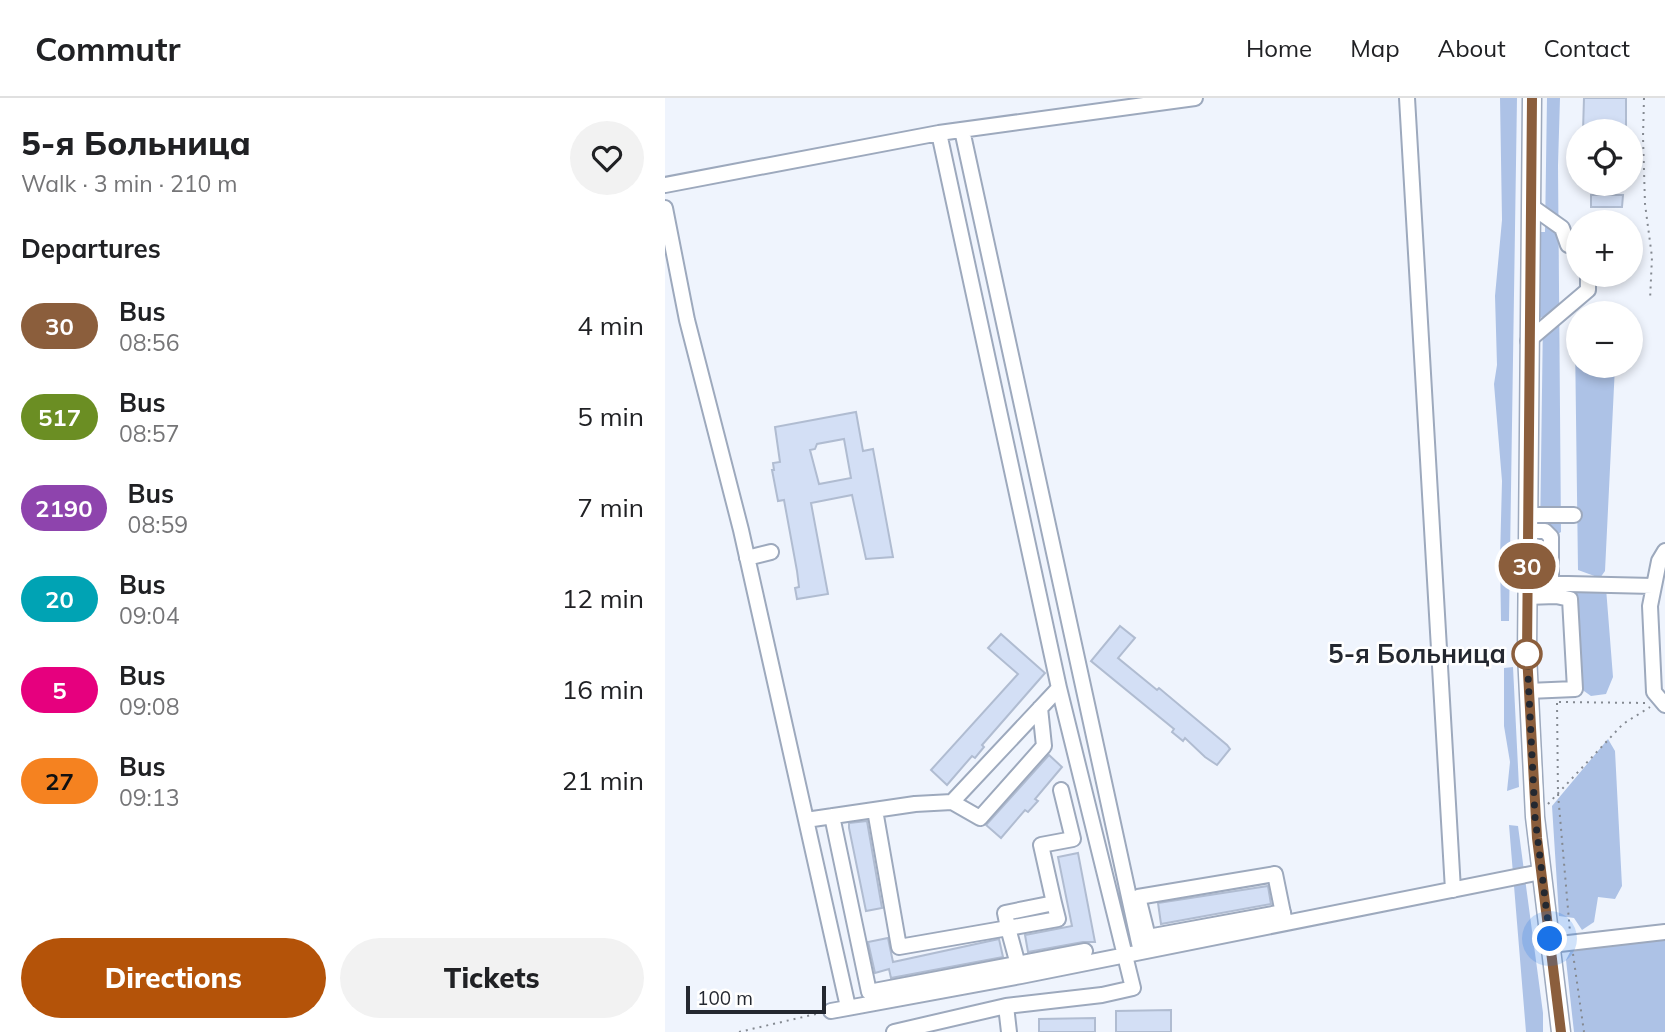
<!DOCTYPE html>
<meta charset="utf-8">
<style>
:root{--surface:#fff;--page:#f2f2f2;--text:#202124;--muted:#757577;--line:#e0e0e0;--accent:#b45309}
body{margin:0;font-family:Mulish,sans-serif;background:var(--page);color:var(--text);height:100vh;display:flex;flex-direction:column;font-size:26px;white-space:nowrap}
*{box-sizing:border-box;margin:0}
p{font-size:23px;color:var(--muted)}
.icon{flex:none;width:38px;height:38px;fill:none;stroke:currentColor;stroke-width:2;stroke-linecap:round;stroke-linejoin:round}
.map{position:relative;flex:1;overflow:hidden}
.side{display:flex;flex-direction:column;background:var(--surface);width:665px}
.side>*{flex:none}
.badge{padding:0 14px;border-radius:23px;font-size:24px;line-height:46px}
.fabs{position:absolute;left:901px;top:21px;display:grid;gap:14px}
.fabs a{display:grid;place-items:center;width:77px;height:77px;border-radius:50%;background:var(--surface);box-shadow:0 4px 10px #0003;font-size:35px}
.scale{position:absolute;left:21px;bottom:18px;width:140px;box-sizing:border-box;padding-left:7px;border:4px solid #242830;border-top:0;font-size:19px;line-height:24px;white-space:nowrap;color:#242830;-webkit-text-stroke:5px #fff;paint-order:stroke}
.you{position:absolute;width:35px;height:35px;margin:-18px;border:5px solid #fff;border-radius:50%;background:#1a73e8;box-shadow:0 0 0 10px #1a73e833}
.map>.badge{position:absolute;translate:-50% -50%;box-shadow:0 0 0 4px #fff}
h2{padding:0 21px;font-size:26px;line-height:63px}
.round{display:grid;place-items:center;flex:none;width:74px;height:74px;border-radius:37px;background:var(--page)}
.head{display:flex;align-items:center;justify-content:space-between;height:119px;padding:0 21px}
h1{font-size:33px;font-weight:800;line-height:52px}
.cta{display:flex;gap:14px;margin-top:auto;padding:14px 21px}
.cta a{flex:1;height:80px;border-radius:42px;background:var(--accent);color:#fff;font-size:28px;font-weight:800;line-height:80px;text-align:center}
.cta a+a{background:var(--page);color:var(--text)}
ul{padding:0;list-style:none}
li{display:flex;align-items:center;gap:21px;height:91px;padding:0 21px}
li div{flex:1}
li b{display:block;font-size:26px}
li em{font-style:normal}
li .badge{min-width:77px;font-weight:700;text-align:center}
header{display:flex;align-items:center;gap:42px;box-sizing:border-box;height:98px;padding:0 35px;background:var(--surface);border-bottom:2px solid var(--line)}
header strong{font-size:33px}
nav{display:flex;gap:38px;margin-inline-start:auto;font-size:24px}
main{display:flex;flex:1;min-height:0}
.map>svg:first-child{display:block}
</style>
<header>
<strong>Commutr</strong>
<nav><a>Home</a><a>Map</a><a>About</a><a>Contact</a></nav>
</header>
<main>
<section class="side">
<div class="head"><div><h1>5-я Больница</h1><p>Walk · 3 min · 210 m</p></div><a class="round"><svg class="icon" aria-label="heart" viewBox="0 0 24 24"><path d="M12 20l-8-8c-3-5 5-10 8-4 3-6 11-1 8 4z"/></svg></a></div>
<h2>Departures</h2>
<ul>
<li><span class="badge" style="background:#8b5e3c;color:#fff">30</span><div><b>Bus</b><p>08:56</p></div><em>4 min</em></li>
<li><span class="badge" style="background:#6b8e23;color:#fff">517</span><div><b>Bus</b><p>08:57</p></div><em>5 min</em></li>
<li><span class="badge" style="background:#8e44ad;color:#fff">2190</span><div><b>Bus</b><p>08:59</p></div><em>7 min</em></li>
<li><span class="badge" style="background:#00a3b4;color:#fff">20</span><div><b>Bus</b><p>09:04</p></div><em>12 min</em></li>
<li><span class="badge" style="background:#e6007e;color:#fff">5</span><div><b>Bus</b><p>09:08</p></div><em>16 min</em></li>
<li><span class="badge" style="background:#f58220;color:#111">27</span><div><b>Bus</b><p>09:13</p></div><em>21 min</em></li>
</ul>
<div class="cta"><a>Directions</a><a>Tickets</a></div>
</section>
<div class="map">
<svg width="1000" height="934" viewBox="0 0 1000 934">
<rect width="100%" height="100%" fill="#eff4fd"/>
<path fill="#adc2e6" d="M835,0H852L844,523H836L835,461L837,383L829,286L832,267L830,198L837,122Z
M882,0H895L893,67L896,434L883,443L875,440L878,219L872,221L873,134H880Z
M913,241L914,268H950L940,473L935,480L913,472L910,242Z
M941,490L948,579L941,596L926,598L905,583L901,491Z
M848,569L854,689L842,693L845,664L839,628V570Z
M943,641L950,653L957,788L950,801L933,799L929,824L917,832L909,820L894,818L887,708Z
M844,727L853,728L878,915V934H861Z
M1000,837V934H909L901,862L906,852L974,839Z"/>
<path fill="#d3dff5" stroke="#b0bcd1" stroke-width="2" fill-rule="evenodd" d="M919,0H961V33H918Z
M926,97H958L957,109H926Z
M191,314L198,353L208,351L228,459L201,461L187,397L146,405L163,496L132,501L130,490L134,489L132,473L119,402L113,403L107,372H109L108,365L115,364L110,329ZM179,341L186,380L154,386L145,352L150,351L152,346Z
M455,528L470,540L453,560L492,592L494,590L562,647L565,651L552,667L540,659L520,640L518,643L507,634L509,631L426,563Z
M336,536L380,575L317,647L319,649L310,660L307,658L282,687L266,672L353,576L323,550Z
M384,657L397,669L370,701L373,703L363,714L360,712L336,740L321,727Z
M202,723L217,810L201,813L184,730V725Z
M413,755L430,844H418L363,854L360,837L407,828L393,759Z
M603,788L606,806L496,826L493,805Z
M223,840L228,864L334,841L338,859L226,880L224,871L210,875L203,844Z
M506,912V934H451V913Z
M430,920V934H374V921Z"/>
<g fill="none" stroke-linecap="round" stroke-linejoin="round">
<g stroke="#9da9bd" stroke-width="18">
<path id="minor" d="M742,0L788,792
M297,32L476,854
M274,35L394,590
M0,87L274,35L530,0
M866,108L897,130L903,147L914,151
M0,110L22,222L76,432L183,909
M863,243L923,192V177
M862,417H909
M862,433H880L886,439V485
M1000,453L994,463L985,508L989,594L1000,607
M82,460L106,454
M861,485L988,488
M861,499L891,498L905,501L910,591L863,593
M210,712L234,849L343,830L355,874
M167,718L204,894L420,853
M141,722L250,706L287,704L315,720L379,648L375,610
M389,805L393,821L343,830L340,815L389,805L376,747L408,741L396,692
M618,814L483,839L473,799L610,776L620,825
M886,847L1000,834
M341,908L344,934
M166,913L356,878L876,774
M229,934L341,908L437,897L468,890L394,590L287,704"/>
</g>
<g stroke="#9da9bd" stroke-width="21">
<path id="major" d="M867,0L862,556L870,719L896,934"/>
</g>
<path stroke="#858a92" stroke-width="2" stroke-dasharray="2 5" stroke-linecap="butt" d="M979,0L978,39L980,106L987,159L985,202
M894,604L983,605
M892,605L893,696L905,834
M883,706L958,626L985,609
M908,856L919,934
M74,934L155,915"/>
<use href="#minor" stroke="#fff" stroke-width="14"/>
<use href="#major" stroke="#fff" stroke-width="18"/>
</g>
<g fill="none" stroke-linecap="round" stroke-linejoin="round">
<g stroke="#fff" stroke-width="16">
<path id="line" d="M867,0L862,556L872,740L896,934"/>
</g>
<use href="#line" stroke="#8b5e3c" stroke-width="10"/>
<path stroke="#242830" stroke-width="7" stroke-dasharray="0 12.6" d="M862,556L870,719L885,841"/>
</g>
<circle fill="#fff" stroke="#8b5e3c" stroke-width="3.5" cx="862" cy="556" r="14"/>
<g text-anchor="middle" stroke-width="5" stroke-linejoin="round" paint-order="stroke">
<g font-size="26" font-weight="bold" fill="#242830" stroke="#fff" text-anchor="end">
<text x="841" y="565">5-я Больница</text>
</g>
</g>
</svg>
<div class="fabs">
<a><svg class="icon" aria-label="locate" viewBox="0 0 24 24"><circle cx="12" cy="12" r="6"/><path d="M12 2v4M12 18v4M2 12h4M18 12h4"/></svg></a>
<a>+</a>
<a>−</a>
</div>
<div class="scale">100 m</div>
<div class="you" style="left:885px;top:841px"></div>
<b class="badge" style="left:862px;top:468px;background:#8b5e3c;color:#fff">30</b>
</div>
</main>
